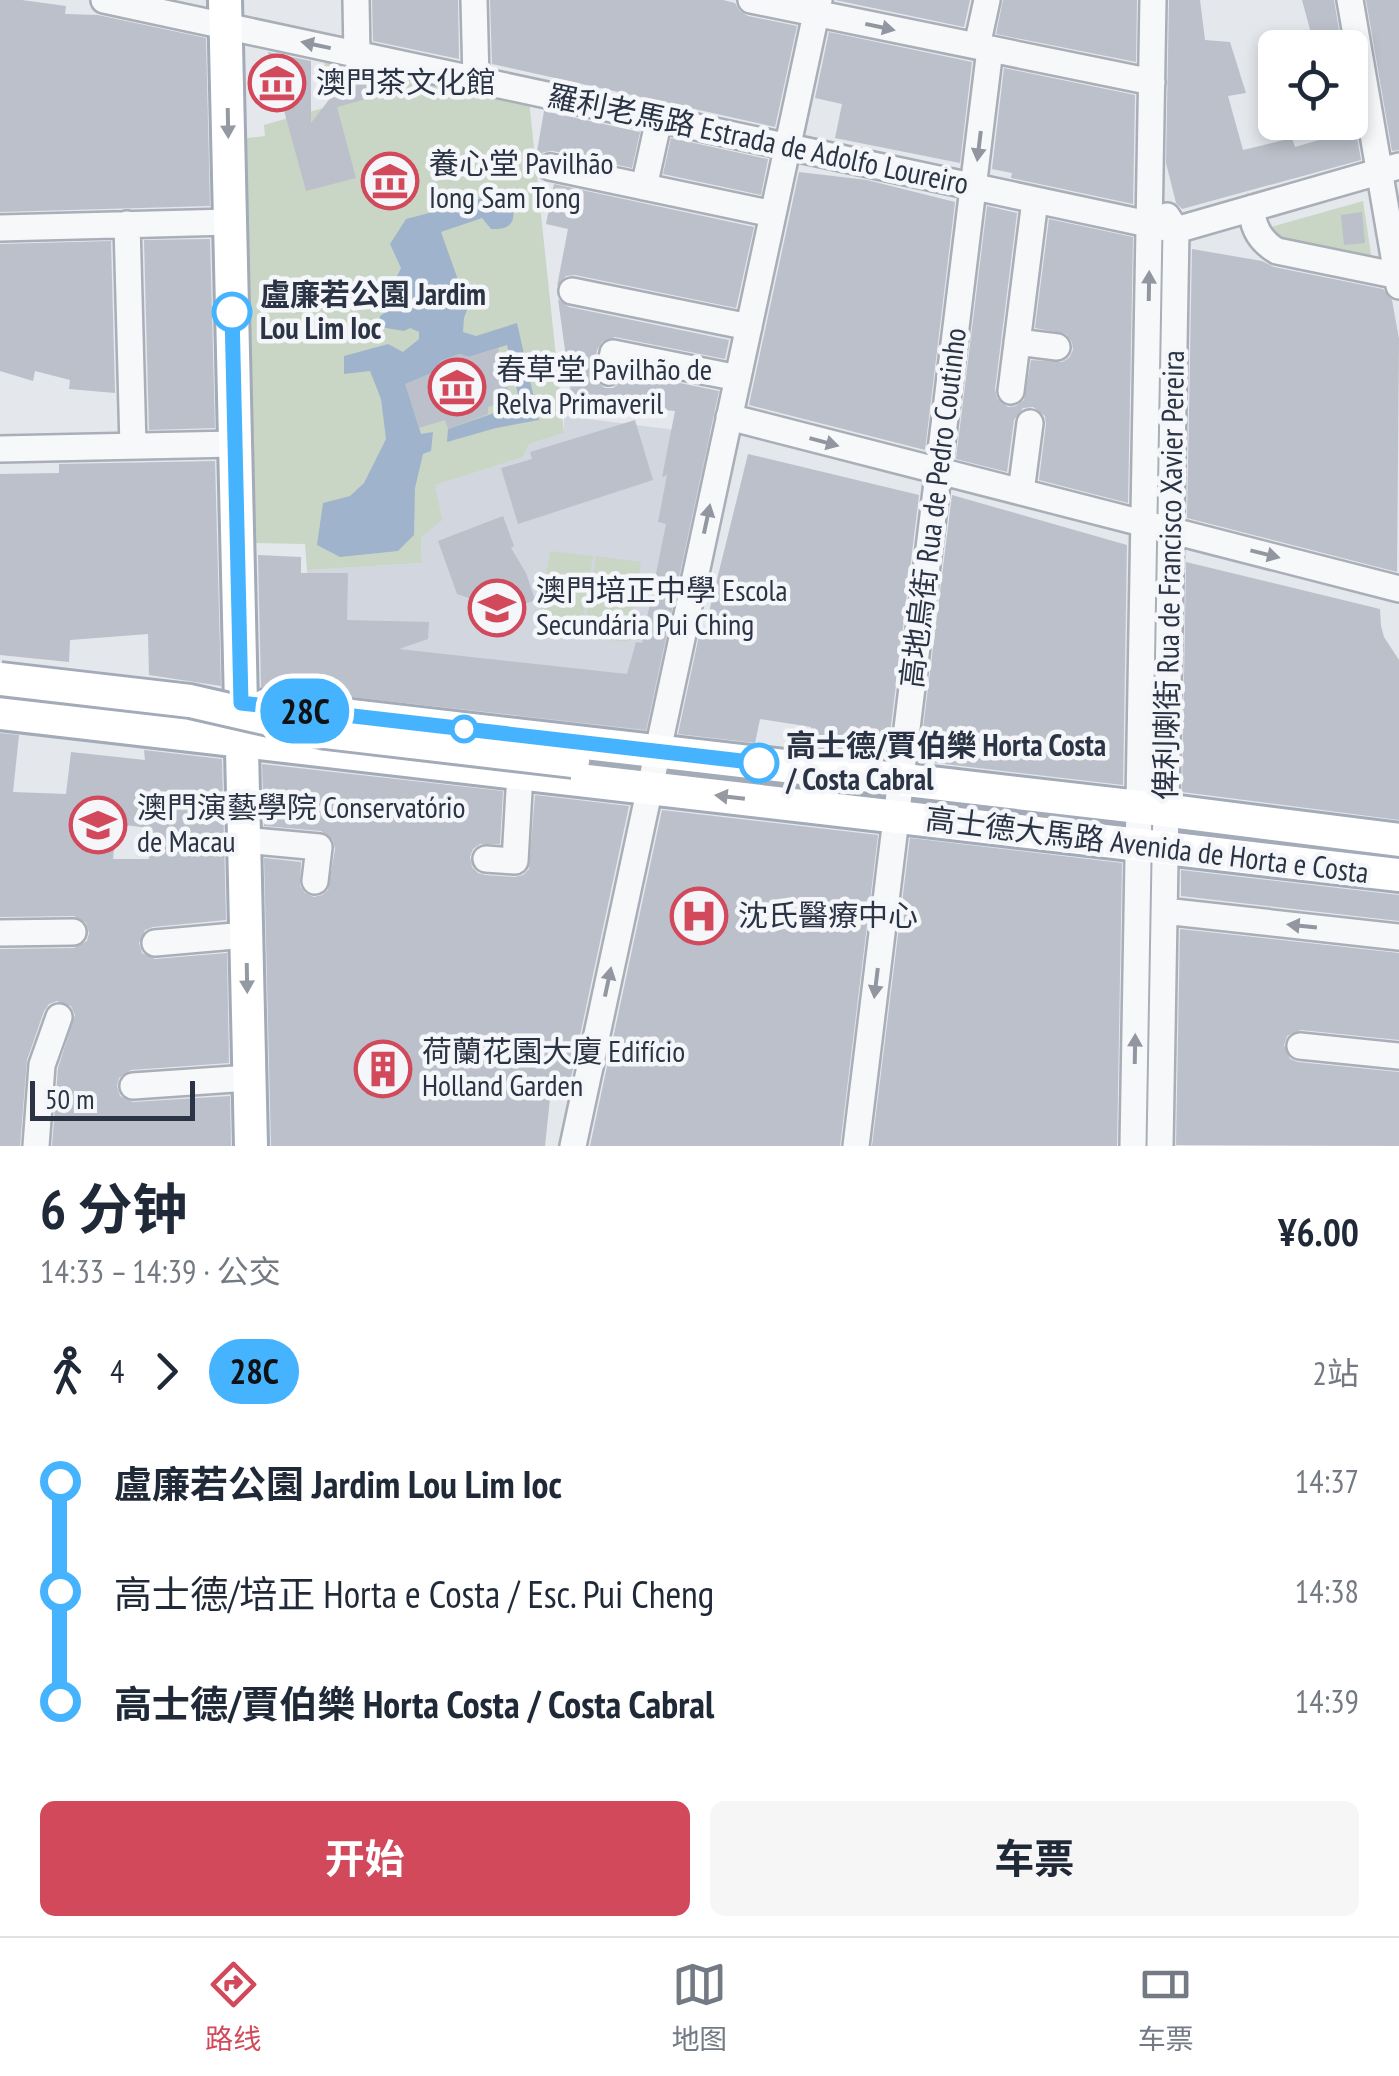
<!DOCTYPE html>
<html lang="zh">
<meta charset="utf-8">
<style>
:root{--surface:#fff;--page:#f6f6f7;--text:#1f2937;--muted:#747a83;--line:#e0e1e3;--accent:#d1495b}
body{margin:0;font-family:"PT Sans Narrow","Noto Sans SC",sans-serif;background:var(--page);color:var(--text);height:100vh;display:flex;flex-direction:column;font-size:38px;white-space:nowrap}
*{box-sizing:border-box;margin:0}
p{font-size:32px;color:var(--muted)}
.icon{flex:none;width:55px;height:55px;fill:none;stroke:currentColor;stroke-width:2;stroke-linecap:round;stroke-linejoin:round}
.map{position:relative;height:1146px;overflow:hidden}
.panel{display:flex;flex-direction:column;background:var(--surface);flex:1}
.panel>*{flex:none}
.badge{padding:0 20px;border-radius:32px;font-size:35px;line-height:65px}
.controls{position:absolute;left:1258px;top:30px;display:grid;gap:20px}
.controls a{display:grid;place-items:center;width:110px;height:110px;border-radius:15px;background:var(--surface);box-shadow:0 5px 15px #0003;font-size:50px}
.scale{position:absolute;left:30px;bottom:25px;width:165px;box-sizing:border-box;padding-left:10px;border:5px solid #2b3445;border-top:0;font-size:28px;line-height:35px;white-space:nowrap;color:#2b3445;-webkit-text-stroke:8px #f4f6f9;paint-order:stroke}
.map>.badge{position:absolute;translate:-50% -50%;box-shadow:0 0 0 5px #fff}
.legs{display:flex;align-items:center;gap:15px;height:110px;padding:0 40px;font-size:32px}
.legs p{margin-inline-start:auto}
.overview{display:flex;align-items:center;justify-content:space-between;height:170px;padding:0 40px}
h1{font-size:55px;font-weight:700;line-height:75px}
.primary-button{display:flex;gap:20px;margin-top:auto;padding:20px 40px}
.primary-button a{flex:1;height:115px;border-radius:15px;background:var(--accent);color:#fff;font-size:40px;font-weight:700;line-height:115px;text-align:center}
.primary-button a+a{background:var(--page);color:var(--text)}
ul{padding:0 40px;list-style:none}
li{display:flex;align-items:center;gap:35px;height:110px;font-size:38px}
li i{display:grid;place-items:center;width:15px;height:100%;margin:0 12px;background:currentColor}
li i::after{content:'';width:25px;height:25px;margin:-12px;border:8px solid;border-radius:50%;background:var(--surface)}
li p{margin-inline-start:auto}
li:first-child i{background:linear-gradient(#0000 50%,currentColor 0)}
li:last-child i{background:linear-gradient(currentColor 50%,#0000 0)}
.tabs{display:flex;justify-content:space-around;align-items:center;height:140px;border-top:2px solid var(--line);background:var(--surface);font-size:28px;color:var(--muted)}
.tabs a{display:grid;justify-items:center;gap:5px}
.tabs .current{color:var(--accent)}
.map>svg:first-child{display:block}
</style>
<div class="map">
<svg width="1399" height="1146" viewBox="0 0 1399 1146">
<rect width="100%" height="100%" fill="#e4e7ec"/>
<path fill="#d2d6de" d="M564,416L724,436L657,744L515,727L521,696L306,645L307,570L422,563L421,537L434,485L523,457L529,444L564,433Z"/>
<path fill="#c9d6c5" d="M323,57L529,100L564,433L529,444L523,457L435,485L442,520L421,537L422,563L307,570L305,544L251,543L239,139L265,136L264,125L334,105Z
M1363,201L1372,261L1286,243L1264,229Z
M1156,541H1159L1156,785L1150,780L1153,542Z
M550,551L593,556L580,638L537,632Z
M596,556L641,562L628,642L583,637Z
M914,796L1121,821V826L1117,829L909,807V798Z
M1181,826L1399,847V860L1181,834Z
M1151,868L1154,869L1151,1146H1139L1148,869Z"/>
<path fill="#9fb4cc" d="M491,192H499L512,205C517,223 509,230 491,229L482,218L441,232L462,291L470,302L464,318L463,332L476,336L517,323L539,420L496,428L447,442L448,429L520,404L507,345L469,357L459,354L441,361L434,372L406,384L421,434L433,432L431,451L423,454L415,488L414,535L398,551L340,557L317,545L323,503L350,496L364,483L386,439L381,399L370,371L344,374V356L388,344L403,352L419,339V332L410,328L404,331L380,327V316L400,302L393,284L401,268L390,244L406,219L475,201Z"/>
<path fill="#bbc0ca" fill-rule="evenodd" d="M0,0H22L66,6L65,14L98,15L206,38L210,206L0,212Z
M372,0H458L459,59L373,41Z
M490,0H723L735,3L740,11L748,16L797,26L775,127L492,64Z
M835,0H970L964,27Z
M1003,0H1137L1136,62L996,34Z
M1169,0H1200L1205,40L1230,42L1246,93L1228,96L1243,150L1292,138L1295,147L1329,137L1328,131L1336,129L1334,122H1350V96L1361,160L1182,209L1176,203L1166,163Z
M1302,0H1334L1342,48H1315Z
M1366,0H1399V150L1392,151Z
M829,32L972,62L960,163L835,138L842,104L815,98Z
M268,52L311,61V123L352,70L393,79L391,92L337,107L356,178L306,191Z
M1004,68L1135,95L1133,204L1011,178L1012,173L992,169Z
M544,111L640,132L632,168L553,151L544,152L536,157Z
M671,138L768,159L761,195L663,174Z
M407,160L416,187L403,192V199L389,203L385,198L372,201L363,174Z
M799,172L867,180L955,202L925,450L749,405Z
M554,184L754,227L736,308L575,275L566,276L557,286L568,229L546,224Z
M987,206L1017,213L995,389L997,398L1008,407L1016,406L1024,400L1031,360L1062,362L1069,358L1073,350L1072,342L1066,334L1035,328L1049,219L1133,237L1128,503L1039,480L1046,424L1045,416L1033,407L1023,408L1014,420L1007,472L956,459Z
M1362,212L1365,243L1344,245L1341,215Z
M210,239L215,428L149,430L144,240Z
M111,241L115,393L69,389L70,380L35,371L33,381L0,371V244Z
M1192,249L1262,261L1274,267L1383,289L1392,300L1399,339L1397,572L1187,518Z
M558,299L569,307L729,340L725,359L615,337L602,342L597,350L593,376L598,383L605,388H613L620,383L626,372L719,391L646,730L261,687L258,555L301,557V573H348L347,620L429,622L428,639L399,649L627,674L636,642L642,643L666,524L658,522L667,475L662,477L675,411L572,401Z
M498,348L511,400L488,407V414L448,429L445,420L419,428L405,384L434,372L441,361L460,354L469,357Z
M635,420L653,480L518,524L501,468L532,459L530,452Z
M748,454L919,495L887,758L809,749L811,727L760,719L755,743L678,734L700,631L704,632Z
M215,461L221,686L149,675L148,634L70,640L69,662L0,655V474L59,473V464Z
M952,495L1127,545L1123,785L919,761Z
M503,516L514,546L511,548L526,573L535,600L506,611L457,594L438,541Z
M1186,562L1380,609L1381,626L1384,637L1399,660V820L1182,792Z
M0,733L19,735L13,792L66,794L71,752L145,760L144,750L222,759L226,920L153,927L145,930L139,943L142,953L155,959L227,953L229,1063L131,1070L119,1078L117,1086L120,1096L133,1102L230,1096L231,1146H52L58,1068L75,1015L71,1006L57,1001L49,1004L44,1011L27,1060L20,1146H0V949L74,948L87,941L89,933L86,923L74,916L0,917ZM117,824L148,828L149,859H113Z
M262,764L503,791L500,844H480L473,849L470,857L472,867L478,873L485,875L515,877L523,875L529,869L535,795L629,806L569,1087L551,1089L545,1146H271L264,858L301,862L300,886L305,893L314,897L322,895L328,890L335,849L333,840L321,831L264,826Z
M662,810L878,835L840,1146H590Z
M910,838L1122,863L1117,1146H872Z
M1181,870L1399,895V921L1181,896Z
M1180,929L1399,953V1040L1301,1030L1287,1036L1284,1045L1290,1059L1298,1062L1399,1072V1146L1176,1145Z"/>
<g fill="none" stroke-linecap="round" stroke-linejoin="round">
<g stroke="#a9aeb7" stroke-width="30">
<path id="minor" d="M104,0L1176,230L1399,166
M356,0L357,54
M474,0L476,80
M751,0L1152,82
M1350,0L1399,286
M977,46L987,0
M550,167L773,214
M644,187L659,119
M1252,208C1252,227 1260,241 1277,251L1399,276
M127,224L133,446
M0,228L230,222
M572,291L749,327
M1017,342L1057,347
M609,372L613,353L738,378
M1011,391L1035,200
M729,417L1399,589
M0,449L235,444
M1021,492L1030,423
M244,840L319,847L315,881
M486,859L515,861L520,773
M1164,911L1399,937
M0,933L73,932
M155,943L246,935
M1300,1046L1399,1056
M133,1086L249,1078
M36,1146L42,1065L59,1017
M573,1146L819,0
M856,1146L990,49
M1133,1146L1153,0
M1160,1146L1176,230L1167,216"/>
</g>
<g stroke="#a3abb8" stroke-width="38">
<path id="major" d="M225,0L251,1146
M265,706L1139,807L1399,840
M0,713L1399,875"/>
</g>
<use href="#minor" stroke="#f7f8fa" stroke-width="25"/>
<use href="#major" stroke="#fff" stroke-width="32"/>
<g stroke="#a3abb8" stroke-width="38" stroke-linecap="butt">
<path id="major-bridge" d="M0,679L190,701L326,732L573,761"/>
</g>
<use href="#major-bridge" stroke="#fff" stroke-width="32"/>
</g>
<defs><path id="oneway-solid" d="M-6-.8H1V-3.2L6.5 0L1 3.2V.8H-6Z" transform="scale(2.5)"/></defs>
<g fill="#9196a0">
<use href="#oneway-solid" transform="translate(880 27) rotate(12)"/>
<use href="#oneway-solid" transform="translate(316 45) rotate(-168)"/>
<use href="#oneway-solid" transform="translate(979 146) rotate(97)"/>
<use href="#oneway-solid" transform="translate(1149 286) rotate(-89)"/>
<use href="#oneway-solid" transform="translate(824 442) rotate(15)"/>
<use href="#oneway-solid" transform="translate(707 519) rotate(-78)"/>
<use href="#oneway-solid" transform="translate(1265 554) rotate(14)"/>
<use href="#oneway-solid" transform="translate(1302 926) rotate(-174)"/>
<use href="#oneway-solid" transform="translate(608 982) rotate(-78)"/>
<use href="#oneway-solid" transform="translate(876 983) rotate(97)"/>
<use href="#oneway-solid" transform="translate(1135 1049) rotate(-89)"/>
</g>
<g fill="#959aa2">
<use href="#oneway-solid" transform="translate(228 123) rotate(89)"/>
<use href="#oneway-solid" transform="translate(730 797) rotate(-173)"/>
<use href="#oneway-solid" transform="translate(247 978) rotate(89)"/>
</g>
<g fill="none" stroke-linecap="round" stroke-linejoin="round">
<g stroke="#fff" stroke-width="22">
<path id="line-1" d="M232,312L241,703L759,763"/>
</g>
<use href="#line-1" stroke="#46b3ff" stroke-width="15"/>
</g>
<defs>
<g id="museum-ring" transform="scale(2.875)"><circle r="9.5" fill="#f4f6f9" stroke="#d1495b" stroke-width="1.5"/><path d="M0-6L6-3V-2H-6V-3ZM-5-1h2V3h-2ZM-1-1h2V3h-2ZM3-1h2V3H3ZM-6 4H6V6H-6Z" fill="#d1495b"/></g>
<g id="school-ring" transform="scale(2.875)"><circle r="9.5" fill="#f4f6f9" stroke="#d1495b" stroke-width="1.5"/><path d="M0-5L7-2L0 1L-7-2ZM-4 1L0 2.5L4 1V4Q0 6-4 4Z" fill="#d1495b"/></g>
<g id="university-ring" transform="scale(2.875)"><circle r="9.5" fill="#f4f6f9" stroke="#d1495b" stroke-width="1.5"/><path d="M0-5L7-2L0 1L-7-2ZM-4 1L0 2.5L4 1V4Q0 6-4 4Z" fill="#d1495b"/></g>
<g id="hospital-ring" transform="scale(2.875)"><circle r="9.5" fill="#f4f6f9" stroke="#d1495b" stroke-width="1.5"/><path d="M-5-5h3v3.5h4V-5h3V5h-3V1.5h-4V5h-3Z" fill="#d1495b"/></g>
<g id="building-ring" transform="scale(2.875)"><circle r="9.5" fill="#f4f6f9" stroke="#d1495b" stroke-width="1.5"/><path d="M-4-6H4V6H1V3H-1V6H-4ZM-2.5-4.3h1.7v1.8h-1.7ZM.8-4.3h1.7v1.8H.8ZM-2.5-1h1.7V.8h-1.7ZM.8-1h1.7V.8H.8Z" fill="#d1495b"/></g>
</defs>
<g fill-rule="evenodd">
<use href="#museum-ring" x="277" y="83"/>
<use href="#museum-ring" x="390" y="181"/>
<use href="#museum-ring" x="457" y="387"/>
<use href="#school-ring" x="497" y="608"/>
<use href="#university-ring" x="98" y="825"/>
<use href="#hospital-ring" x="699" y="916"/>
<use href="#building-ring" x="383" y="1069"/>
</g>
<g fill="#fff" stroke="#46b3ff" stroke-width="5">
<circle cx="232" cy="312" r="18"/>
<circle cx="464" cy="729" r="12"/>
<circle cx="759" cy="763" r="18"/>
</g>
<g text-anchor="middle" stroke-width="9" stroke-linejoin="round" paint-order="stroke">
<g font-size="30" fill="#2b3445" stroke="#f4f6f9" text-anchor="start">
<text x="316" y="93">澳門茶文化館</text>
<text x="429" y="174">養心堂 Pavilhão<tspan x="429" dy="34">Iong Sam Tong</tspan></text>
<text x="496" y="380">春草堂 Pavilhão de<tspan x="496" dy="34">Relva Primaveril</tspan></text>
<text x="536" y="601">澳門培正中學 Escola<tspan x="536" dy="34">Secundária Pui Ching</tspan></text>
<text x="137" y="818">澳門演藝學院 Conservatório<tspan x="137" dy="34">de Macau</tspan></text>
<text x="738" y="926">沈氏醫療中心</text>
<text x="422" y="1062">荷蘭花園大廈 Edifício<tspan x="422" dy="34">Holland Garden</tspan></text>
</g>
<g font-size="30" fill="#2b3445" stroke="#f4f6f9">
<text transform="translate(758 140) rotate(12)" y="10">羅利老馬路 Estrada de Adolfo Loureiro</text>
<text transform="translate(934 508) rotate(-83)" y="10">高地烏街 Rua de Pedro Coutinho</text>
<text transform="translate(1170 575) rotate(-89)" y="10">俾利喇街 Rua de Francisco Xavier Pereira</text>
<text transform="translate(1147 846) rotate(7)" y="10">高士德大馬路 Avenida de Horta e Costa</text>
</g>
<g font-size="30" font-weight="bold" fill="#2b3445" stroke="#f4f6f9" text-anchor="start">
<text x="260" y="305">盧廉若公園 Jardim<tspan x="260" dy="34">Lou Lim Ioc</tspan></text>
<text x="786" y="756">高士德/賈伯樂 Horta Costa<tspan x="786" dy="34">/ Costa Cabral</tspan></text>
</g>
</g>
</svg>
<div class="controls">
<a><svg class="icon" aria-label="locate" viewBox="0 0 24 24"><circle cx="12" cy="12" r="6"/><path d="M12 2v4M12 18v4M2 12h4M18 12h4"/></svg></a>
</div>
<div class="scale">50 m</div>
<b class="badge" style="left:305px;top:711px;background:#46b3ff;color:#111">28C</b>
</div>
<section class="panel">
<div class="overview"><div><h1>6 分钟</h1><p>14:33 – 14:39 · 公交</p></div><b>¥6.00</b></div>
<div class="legs"><svg class="icon" aria-label="walk" viewBox="0 0 24 24"><circle cx="13" cy="4" r="2"/><path d="M13 8l-2 6 4 7M11 14l-3 7M7 12l3-4h3l4 4"/></svg>4<svg class="icon" aria-label="forward" viewBox="0 0 24 24"><path d="M9 5l7 7-7 7"/></svg><b class="badge" style="background:#46b3ff;color:#111">28C</b><p>2站</p></div>
<ul>
<li><i style="color:#46b3ff"></i><b>盧廉若公園 Jardim Lou Lim Ioc</b><p>14:37</p></li>
<li><i style="color:#46b3ff"></i><span>高士德/培正 Horta e Costa / Esc. Pui Cheng</span><p>14:38</p></li>
<li><i style="color:#46b3ff"></i><b>高士德/賈伯樂 Horta Costa / Costa Cabral</b><p>14:39</p></li>
</ul>
<div class="primary-button"><a>开始</a><a>车票</a></div>
</section>
<nav class="tabs">
<a class="current"><svg class="icon" aria-label="directions" viewBox="0 0 24 24"><path d="M12 3l9 9-9 9-9-9zM9 14v-3h6M13 9l2 2-2 2"/></svg>路线</a>
<a><svg class="icon" aria-label="map" viewBox="0 0 24 24"><path d="M3 6l6-2 6 2 6-2v14l-6 2-6-2-6 2zM9 4v14M15 6v14"/></svg>地图</a>
<a><svg class="icon" aria-label="tickets" viewBox="0 0 24 24"><path d="M3 7h18v10H3zM15 7v10"/></svg>车票</a>
</nav>
